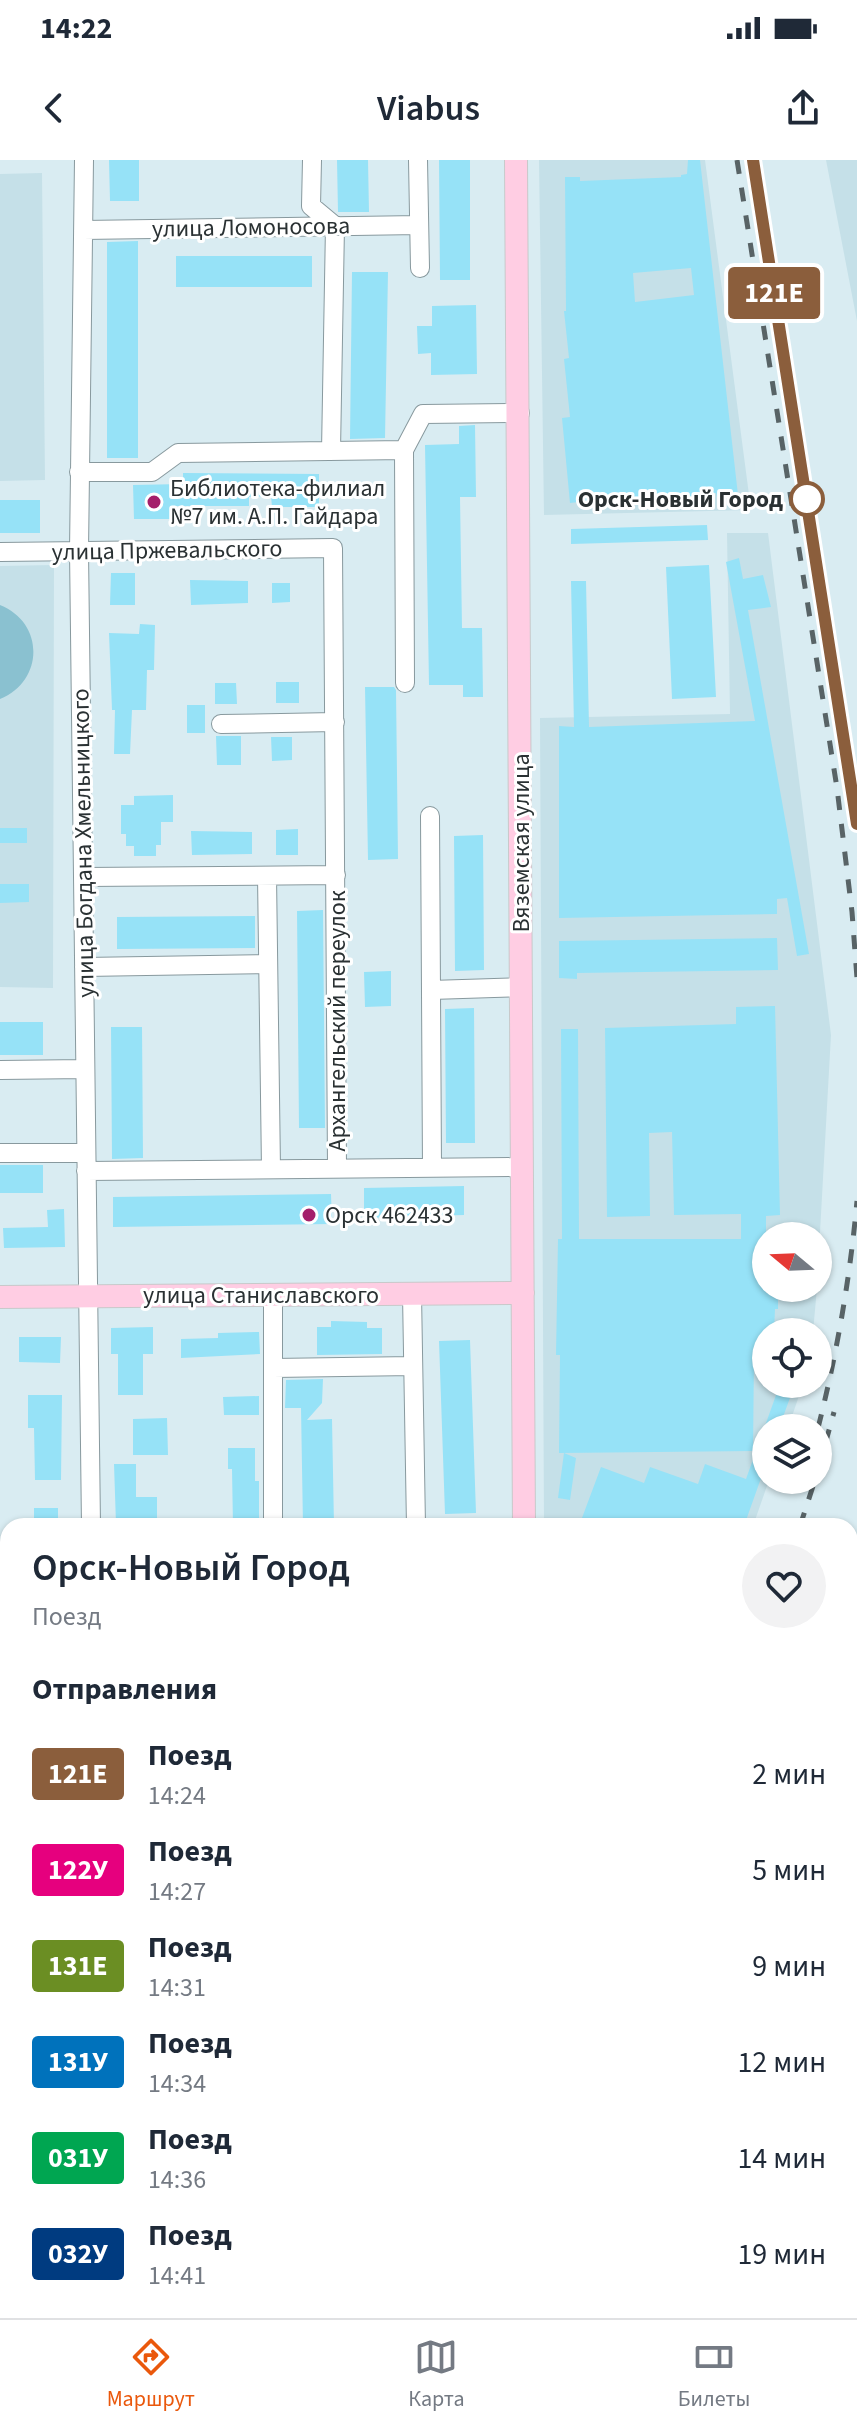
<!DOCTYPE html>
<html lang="ru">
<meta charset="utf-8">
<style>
:root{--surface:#fff;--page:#f2f2f3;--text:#1f2937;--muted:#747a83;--line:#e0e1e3;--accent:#ea580c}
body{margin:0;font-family:"Source Sans 3",sans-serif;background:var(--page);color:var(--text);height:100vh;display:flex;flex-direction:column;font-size:30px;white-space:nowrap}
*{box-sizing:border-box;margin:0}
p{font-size:26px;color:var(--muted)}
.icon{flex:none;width:44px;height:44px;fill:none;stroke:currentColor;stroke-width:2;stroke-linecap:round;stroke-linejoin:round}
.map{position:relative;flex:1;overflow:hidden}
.sheet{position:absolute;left:0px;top:1358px;width:858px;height:800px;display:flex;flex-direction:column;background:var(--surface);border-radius:24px 24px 0 0;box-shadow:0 2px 6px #0004}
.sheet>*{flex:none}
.badge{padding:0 16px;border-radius:6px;font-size:28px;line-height:52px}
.needle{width:52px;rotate:289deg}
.buttons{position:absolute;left:752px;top:1062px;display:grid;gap:16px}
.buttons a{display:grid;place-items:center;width:80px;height:80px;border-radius:50%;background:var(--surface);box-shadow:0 2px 6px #0004;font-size:40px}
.map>.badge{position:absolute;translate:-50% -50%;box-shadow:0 0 0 4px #fff}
h2{padding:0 32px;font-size:30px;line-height:72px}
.round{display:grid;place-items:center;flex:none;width:84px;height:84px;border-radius:42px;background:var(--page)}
.headline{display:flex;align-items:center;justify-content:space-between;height:136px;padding:0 32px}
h1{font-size:38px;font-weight:600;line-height:60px}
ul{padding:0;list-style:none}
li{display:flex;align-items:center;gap:24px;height:96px;padding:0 32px}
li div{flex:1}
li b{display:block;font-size:30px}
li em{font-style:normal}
li .badge{min-width:88px;font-weight:700;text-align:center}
.status{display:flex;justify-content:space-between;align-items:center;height:56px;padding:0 40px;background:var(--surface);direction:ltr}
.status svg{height:22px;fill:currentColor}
header{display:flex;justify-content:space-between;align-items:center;height:104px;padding:0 32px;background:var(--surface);font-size:36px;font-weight:600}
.tabs{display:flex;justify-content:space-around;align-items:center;height:112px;border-top:2px solid var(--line);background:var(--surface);font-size:22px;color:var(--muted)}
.tabs a{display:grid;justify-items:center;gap:4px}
.tabs .active{color:var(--accent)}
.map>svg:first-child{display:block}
</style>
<div class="status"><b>14:22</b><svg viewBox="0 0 49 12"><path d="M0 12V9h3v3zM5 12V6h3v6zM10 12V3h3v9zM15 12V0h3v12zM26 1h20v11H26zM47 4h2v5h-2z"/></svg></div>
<header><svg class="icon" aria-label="back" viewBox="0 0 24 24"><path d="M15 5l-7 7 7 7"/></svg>Viabus<svg class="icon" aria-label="share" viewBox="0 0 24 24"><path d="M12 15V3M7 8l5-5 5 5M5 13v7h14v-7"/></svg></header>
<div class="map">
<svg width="857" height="2158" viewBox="0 0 857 2158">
<rect width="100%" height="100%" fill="#d9ecf2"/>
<path fill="#c5e0e8" d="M539,0H705L751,350L544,355Z
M826,0H857V161Z
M42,13L45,320L0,321V14Z
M727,373H768L831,875L818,1108V1076H766V1128H817L813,1172H766V1224H803L788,1268H766V1320H769L753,1366H544L540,558L730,554Z
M54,405L53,828L0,827V406Z
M857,1468V1816L850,1836V1486Z"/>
<path fill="#8ac1d0" d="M0,445C45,463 44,521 0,539Z
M857,1835V2069L850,2070V1855Z
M857,2087V2158H773L775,2150H850V2088Z
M648,2150H765L763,2158H645Z"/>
<path fill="#96e2f7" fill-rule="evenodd" d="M109,0H139V41H110Z
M337,0H368L369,52H338Z
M439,0H470V120H440Z
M688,0H700L738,335L717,337L716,333L670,339L669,336L621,341V337L570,343L562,258L570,257L564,199L569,198L564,151H566L565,17H580V21L681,17V15L687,14ZM691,108L694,135L635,142L633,113Z
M138,81V298H107V82Z
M176,96H312V127H176Z
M352,112H388L385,278L350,279Z
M476,145L477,214L431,215V193L418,194L417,166H432V146Z
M475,265L476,337H460L462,468H482L483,537H463V525H429L425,285L459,284V266Z
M183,313L319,314V347H272L271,336L249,337V346H174V359H134L133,325L183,324Z
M0,340H40V373H0Z
M707,365L708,380L571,384V369Z
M739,398L743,419L763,415L771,447L748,450L809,794L797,796L787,738L777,739V754L559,758V566L574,567L571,421H586L589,567L755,561L726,402Z
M709,405L716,537L672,539L666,407Z
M111,413H135V445H110Z
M190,420L248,421V443L191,445Z
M272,423H290V442L272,443Z
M140,464L155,465L154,510H147L146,550H132L130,594H114L115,550H112L109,473L139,474Z
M276,522H299V543H276Z
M215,523H236L237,544H215Z
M365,527H394L396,530L398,699L368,700Z
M187,545H205V573H187Z
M216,576H241V605H217Z
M271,577H292V600L272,601Z
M173,635V662H161V685H156V696H134V686H126V674H121V645H134V636Z
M0,668H27V683H0Z
M298,669V695H276V670Z
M191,671L252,672V694L192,695Z
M483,675L484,810L455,811L454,676Z
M0,724H29V742L0,743Z
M323,750L325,968H299L297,751Z
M255,756V788L117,789V757Z
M777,778L778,810L577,813V819L559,818V781Z
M391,811V846L365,847L364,812Z
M775,846L780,1055L766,1056V1133H778V1149H775L774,1172H766V1196H754L753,1291L559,1293L560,1195H556L558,1079H562L561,869H578L579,1079H741V1054L674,1055L672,972L649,973L650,1056L607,1057L605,868L736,864V847Z
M474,848L475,983H446L445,849Z
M0,862H43V895H0Z
M111,867H142L143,998L112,999Z
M0,1005H43V1033H0Z
M464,1026V1055L364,1058V1028Z
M331,1034L332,1064L113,1067V1037Z
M64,1049L65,1087L4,1088L3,1068L48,1067L47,1050Z
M331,1161L367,1162V1168H382V1194L317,1195V1167H331Z
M153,1167V1194H143V1235H118V1194H111V1168Z
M259,1172L260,1194L181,1198V1179L218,1178V1173Z
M19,1177H61L60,1203L19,1202Z
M470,1180L476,1353L445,1354L439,1181Z
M323,1219L322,1243L307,1260L332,1259L334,1366H303L301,1248H285L286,1220Z
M780,1224H795L779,1268H766V1304L744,1366H579L601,1307L644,1323L650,1307L698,1324L705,1304L746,1319Z
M28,1235H62L61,1320H35L34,1268H28Z
M259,1236V1255H224L223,1237Z
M167,1258L168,1295H133V1259Z
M228,1288H255V1321H259V1366H233L232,1309H228Z
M564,1293L576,1298L570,1340L558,1338Z
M114,1304H136V1337H157V1363L116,1364Z
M34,1348H58V1366H34Z"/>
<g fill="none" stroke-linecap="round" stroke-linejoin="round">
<g stroke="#88999e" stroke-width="20">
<path id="minor" d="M84,0L79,391L91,1366
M312,0L311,46L335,66L331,291
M418,0L420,108
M83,70L419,65
M79,312H152L178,293L404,290
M0,392L333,388L337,1008
M405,523L404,290L423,254L520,253
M221,564L335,562
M430,656L432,1008
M267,716L271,1009
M84,717L336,715
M84,807L268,804
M431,830L522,827
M0,910L85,909
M0,993H86
M86,1011L522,1007
M412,1134L416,1366
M273,1135V1366
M273,1208L413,1206
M0,1760L8,1763
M0,1844L8,1826
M850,1988L857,1986
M850,2081L857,2079
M94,2158L97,2150"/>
</g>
<g stroke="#c8c9ca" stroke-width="24">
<path id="major" d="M516,0L524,1366
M0,1137L523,1133
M298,2158L301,2150"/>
</g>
<use href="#minor" stroke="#fff" stroke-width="18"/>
<use href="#major" stroke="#ffcde3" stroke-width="22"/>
<path stroke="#586366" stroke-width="5" stroke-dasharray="14 14" stroke-linecap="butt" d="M737,0L837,628L852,752L857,818
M753,0L857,663
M818,1268C837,1193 850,1118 857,1041
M818,1310L834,1252
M800,1366L815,1320
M488,2158L491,2150
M502,2158L505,2150"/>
</g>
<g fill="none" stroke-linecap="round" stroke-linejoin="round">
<g stroke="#fff" stroke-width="18">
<path id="line" d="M753,0L857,664"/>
</g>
<use href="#line" stroke="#8b5e3c" stroke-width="12"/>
</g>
<circle fill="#fff" stroke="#8b5e3c" stroke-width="4" cx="807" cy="339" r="16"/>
<g fill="#a41f6a" stroke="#fff" stroke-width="3">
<circle cx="154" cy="342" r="8"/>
<circle cx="309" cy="1055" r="8"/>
</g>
<g text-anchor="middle" stroke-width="6" stroke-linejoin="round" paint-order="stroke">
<g font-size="24" fill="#2a3133" stroke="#fff">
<text transform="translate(251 67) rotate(-1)" y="8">улица Ломоносова</text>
<text transform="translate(167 390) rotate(-1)" y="8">улица Пржевальского</text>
<text transform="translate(83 683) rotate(-91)" y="8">улица Богдана Хмельницкого</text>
<text transform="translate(521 683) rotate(-90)" y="8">Вяземская улица</text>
<text transform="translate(337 861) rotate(-90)" y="8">Архангельский переулок</text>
<text x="261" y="1143">улица Станиславского</text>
</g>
<g font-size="24" fill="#2a3133" stroke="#fff" text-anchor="start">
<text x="170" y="336">Библиотека-филиал<tspan x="170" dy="28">№7 им. А.П. Гайдара</tspan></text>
<text x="325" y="1063">Орск 462433</text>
</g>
<g font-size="24" font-weight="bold" fill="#2a3133" stroke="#fff" text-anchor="end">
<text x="783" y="347">Орск-Новый Город</text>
</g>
</g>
</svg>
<div class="buttons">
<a><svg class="needle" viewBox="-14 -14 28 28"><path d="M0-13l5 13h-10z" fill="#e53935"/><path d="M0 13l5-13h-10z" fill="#747a83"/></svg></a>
<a><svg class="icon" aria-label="locate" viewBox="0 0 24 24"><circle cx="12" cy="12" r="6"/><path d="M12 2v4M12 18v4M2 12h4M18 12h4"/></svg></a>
<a><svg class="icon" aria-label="layers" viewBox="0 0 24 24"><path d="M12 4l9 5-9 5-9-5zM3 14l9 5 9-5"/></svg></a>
</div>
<b class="badge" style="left:774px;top:133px;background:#8b5e3c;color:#fff">121Е</b>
<section class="sheet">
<div class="headline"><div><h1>Орск-Новый Город</h1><p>Поезд</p></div><a class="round"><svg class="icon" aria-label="heart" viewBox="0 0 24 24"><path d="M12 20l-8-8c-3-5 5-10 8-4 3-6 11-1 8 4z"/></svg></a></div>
<h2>Отправления</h2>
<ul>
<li><span class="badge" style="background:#8b5e3c;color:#fff">121Е</span><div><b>Поезд</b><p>14:24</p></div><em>2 мин</em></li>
<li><span class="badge" style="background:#e6007e;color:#fff">122У</span><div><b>Поезд</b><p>14:27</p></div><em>5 мин</em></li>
<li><span class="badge" style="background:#6b8e23;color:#fff">131Е</span><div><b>Поезд</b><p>14:31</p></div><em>9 мин</em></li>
<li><span class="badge" style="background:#0072bc;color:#fff">131У</span><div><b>Поезд</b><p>14:34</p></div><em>12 мин</em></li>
<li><span class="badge" style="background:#00a651;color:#fff">031У</span><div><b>Поезд</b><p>14:36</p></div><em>14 мин</em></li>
<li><span class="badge" style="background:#003b80;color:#fff">032У</span><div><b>Поезд</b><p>14:41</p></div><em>19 мин</em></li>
</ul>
</section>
</div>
<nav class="tabs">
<a class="active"><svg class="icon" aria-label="directions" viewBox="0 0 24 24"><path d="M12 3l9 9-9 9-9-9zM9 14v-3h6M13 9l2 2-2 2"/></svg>Маршрут</a>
<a><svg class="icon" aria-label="map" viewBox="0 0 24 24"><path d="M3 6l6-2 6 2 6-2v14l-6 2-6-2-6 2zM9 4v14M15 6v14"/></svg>Карта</a>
<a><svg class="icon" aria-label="tickets" viewBox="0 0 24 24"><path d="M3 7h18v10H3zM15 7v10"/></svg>Билеты</a>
</nav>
